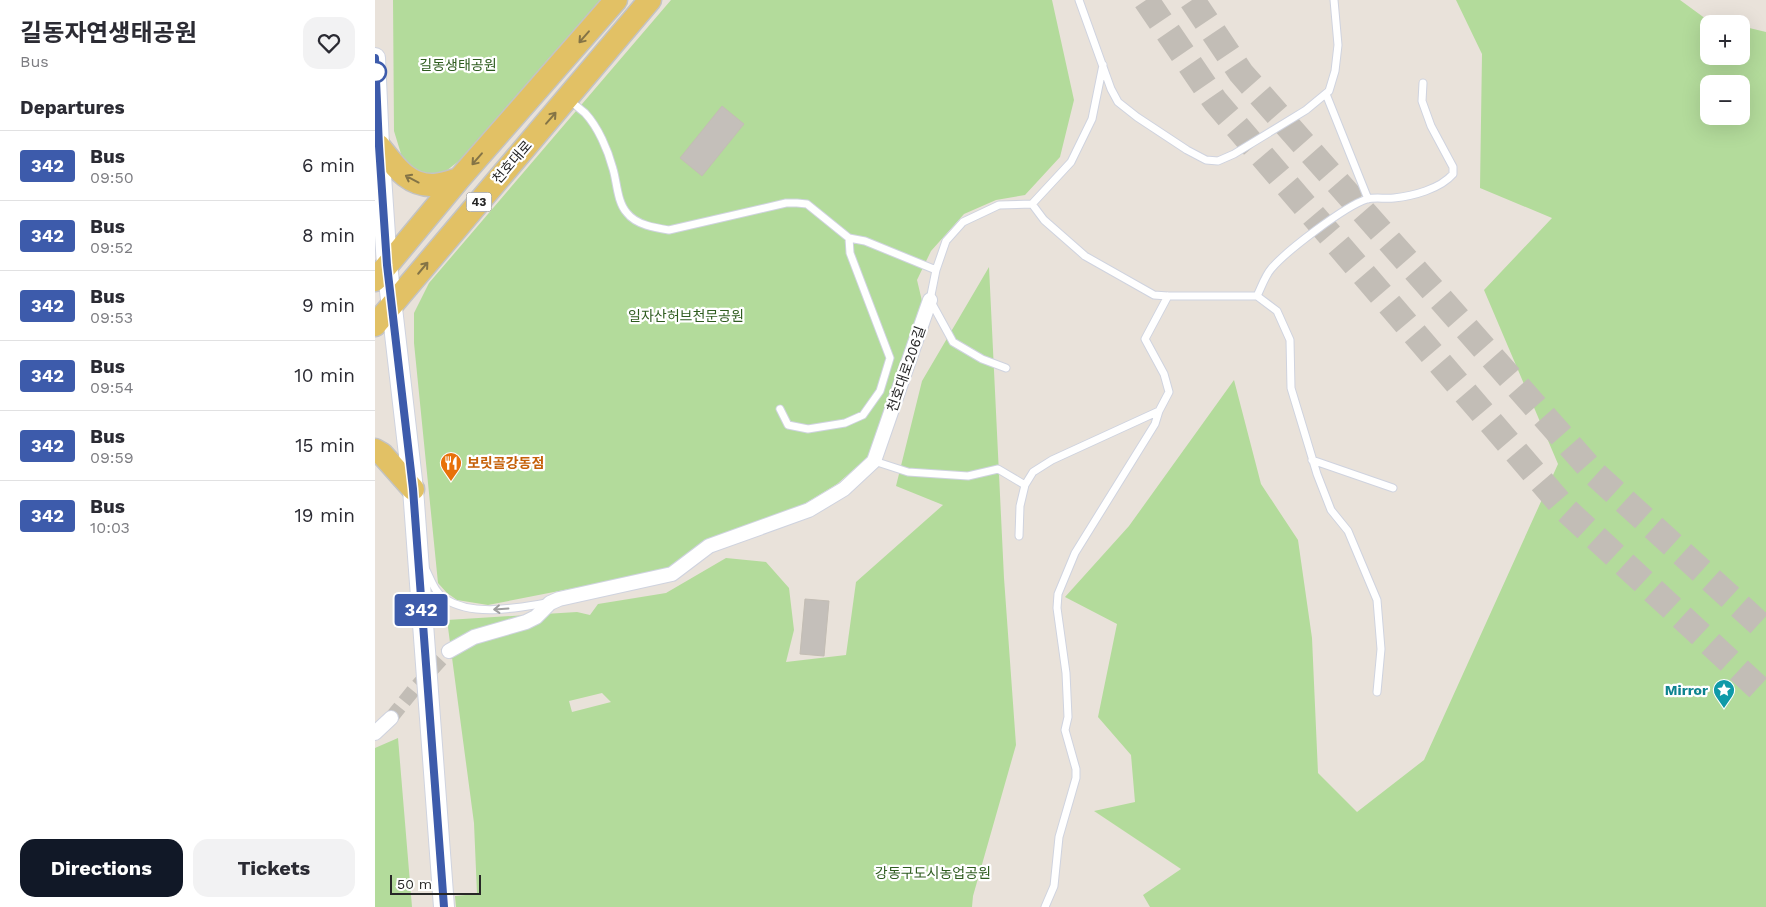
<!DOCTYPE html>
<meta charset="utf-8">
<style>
:root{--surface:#fff;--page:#f2f2f3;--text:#2b2b33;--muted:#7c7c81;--line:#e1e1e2;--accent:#111827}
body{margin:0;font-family:"Work Sans","Noto Sans KR",sans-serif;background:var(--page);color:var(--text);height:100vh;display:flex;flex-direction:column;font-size:19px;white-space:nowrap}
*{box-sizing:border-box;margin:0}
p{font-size:16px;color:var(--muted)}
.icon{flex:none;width:28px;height:28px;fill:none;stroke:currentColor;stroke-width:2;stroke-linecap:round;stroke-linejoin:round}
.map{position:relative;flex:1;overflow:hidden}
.side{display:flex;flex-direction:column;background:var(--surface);width:375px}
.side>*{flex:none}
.badge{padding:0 10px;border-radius:4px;font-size:18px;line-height:32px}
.fabs{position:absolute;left:1325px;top:15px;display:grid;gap:10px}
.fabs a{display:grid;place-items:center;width:50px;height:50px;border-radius:10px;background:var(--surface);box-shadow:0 5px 20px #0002;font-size:25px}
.scale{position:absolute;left:15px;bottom:12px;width:91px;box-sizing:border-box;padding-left:5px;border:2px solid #272727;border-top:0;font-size:14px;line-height:18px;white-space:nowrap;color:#272727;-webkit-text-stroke:4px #fff;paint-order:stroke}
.map>.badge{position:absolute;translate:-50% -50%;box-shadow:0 0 0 2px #fff}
h2{padding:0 20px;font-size:19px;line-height:45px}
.round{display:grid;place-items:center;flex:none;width:52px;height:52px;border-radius:15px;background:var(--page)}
.summary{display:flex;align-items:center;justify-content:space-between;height:85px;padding:0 20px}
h1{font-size:24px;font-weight:700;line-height:38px}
.action{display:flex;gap:10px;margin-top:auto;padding:10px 20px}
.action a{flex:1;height:58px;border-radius:15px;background:var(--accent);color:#fff;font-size:20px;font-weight:700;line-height:58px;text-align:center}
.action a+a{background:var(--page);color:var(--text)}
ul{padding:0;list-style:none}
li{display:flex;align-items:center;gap:15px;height:70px;padding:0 20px;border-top:1px solid var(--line)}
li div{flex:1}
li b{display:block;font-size:19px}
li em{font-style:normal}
li .badge{min-width:55px;font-weight:700;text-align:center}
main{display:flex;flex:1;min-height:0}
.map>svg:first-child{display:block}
</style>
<main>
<section class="side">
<div class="summary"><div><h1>길동자연생태공원</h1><p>Bus</p></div><a class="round"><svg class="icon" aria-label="heart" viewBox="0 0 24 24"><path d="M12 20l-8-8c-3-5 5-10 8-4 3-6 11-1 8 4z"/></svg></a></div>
<h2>Departures</h2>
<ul>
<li><span class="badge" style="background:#3d5bab;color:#fff">342</span><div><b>Bus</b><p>09:50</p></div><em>6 min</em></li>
<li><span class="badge" style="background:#3d5bab;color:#fff">342</span><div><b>Bus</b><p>09:52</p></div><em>8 min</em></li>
<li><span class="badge" style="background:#3d5bab;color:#fff">342</span><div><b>Bus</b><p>09:53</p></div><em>9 min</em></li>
<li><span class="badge" style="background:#3d5bab;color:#fff">342</span><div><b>Bus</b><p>09:54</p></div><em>10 min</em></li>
<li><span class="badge" style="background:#3d5bab;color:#fff">342</span><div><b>Bus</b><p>09:59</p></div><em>15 min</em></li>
<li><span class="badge" style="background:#3d5bab;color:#fff">342</span><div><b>Bus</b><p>10:03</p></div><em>19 min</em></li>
</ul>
<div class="action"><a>Directions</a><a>Tickets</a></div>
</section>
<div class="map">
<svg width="1391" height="907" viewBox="0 0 1391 907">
<rect width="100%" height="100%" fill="#e9e2da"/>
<path fill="#b3db9b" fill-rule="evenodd" d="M18,0H227L174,58L89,157L62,178L30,167L19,131Z
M296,0H677L699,100L685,157L650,195L621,200L589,214L556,251L542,280L547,301L493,457L462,484L429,504L291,570L113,605L82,600L72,593L63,583L39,343V313L54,283Z
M1081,0H1305L1331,19L1355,24H1334V56H1366V26L1391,32V907H775L768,895L806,869L719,811L760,802L756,755L723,717L742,624L690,597L754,526L859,380L886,484L923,540L937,638L943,773L982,812L1049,760L1183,464L1109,290L1177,218L1105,188L1107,54ZM1334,84H1366V116H1334Z
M614,267L629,578L641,745L598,896L597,907H81L80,896L102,894L99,823L72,620L202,612L215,615L223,604L291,593L351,558L391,562L414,588L419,630L411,662L471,655L481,582L568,505L521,486L547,381ZM227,693L236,702L197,712L194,701Z
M23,738L37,907H0V748Z"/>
<path fill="#c4bfba" stroke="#c3bdb4" d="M347,106L369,124L327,176L305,158Z
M430,599L454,601L449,656L425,654Z"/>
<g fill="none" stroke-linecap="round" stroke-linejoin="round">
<path stroke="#c2bdb6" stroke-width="14" stroke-dasharray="14 7" stroke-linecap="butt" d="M16,718L41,687L74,651"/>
<path stroke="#c2bdb6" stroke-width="26" stroke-dasharray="26 13" stroke-linecap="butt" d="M771,0L840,101L1191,510L1391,695
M817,0L866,73L1220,474L1391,630"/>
<g stroke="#cfd3df" stroke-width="9">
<path id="service" d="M704,0L736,89L743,102L762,117L812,150L831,160L843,161L859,154L931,110L954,91L960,71L963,45L959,0
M951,94L993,199
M195,100C200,105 205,109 210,113C223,127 233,150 238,169C242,182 242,202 252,213C261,225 281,228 294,230L411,203H422L432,204L474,238L490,241L561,270L555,300L578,342L607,359L631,368
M657,204L669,220L710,256L779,295L793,296H882L902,311L915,340L916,388L942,474L956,510L973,531L1002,600L1006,649L1002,692
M561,270L571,241L588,222L624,205L657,204L696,162L717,119L728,65
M882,296C886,288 890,276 896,269C911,251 970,206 992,199C1000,197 1010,199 1019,198C1038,196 1065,189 1078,174V167L1056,126L1047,101L1048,83
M405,409L413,425L433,429L470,423L488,415L505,391L515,358L475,253L474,238
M937,460L1018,488
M499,461L533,472L593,476L623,469L650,485
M644,536L645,506L650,485L658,472L677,460L784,411L794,392L789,374L770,339L793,296
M51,570C56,580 60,593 70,599C99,617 140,608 172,603
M670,907L679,886L684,837L701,778V769L690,730L693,717L691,673L682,608L683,594L700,553L780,424L784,411"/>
</g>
<g stroke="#cfd3df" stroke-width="16">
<path id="minor" d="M74,651L99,637L151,622L161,617L175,603L184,599L297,574L334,546L434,510L469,489L499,461L555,300
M0,733L16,718"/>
</g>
<g stroke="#cfd3df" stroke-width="22">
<path id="secondary" d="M0,58L4,146L12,265L38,489L69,907"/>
</g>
<g stroke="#c3c3c3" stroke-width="25">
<path id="primary" d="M4,146C19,165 33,187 60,185C68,184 77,181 84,179
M0,280L84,179L241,0
M0,325L275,0
M0,450L7,454L38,489"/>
</g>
<use href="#service" stroke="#fff" stroke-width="7"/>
<use href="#minor" stroke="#fff" stroke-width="14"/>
<use href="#secondary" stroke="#fff" stroke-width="20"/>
<use href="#primary" stroke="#e2c165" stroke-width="22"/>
</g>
<defs><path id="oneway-shaft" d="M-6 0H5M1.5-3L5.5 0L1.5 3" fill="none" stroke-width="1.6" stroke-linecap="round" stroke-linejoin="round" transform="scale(1.25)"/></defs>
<g stroke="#847446">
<use href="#oneway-shaft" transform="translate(209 37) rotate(131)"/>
<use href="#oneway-shaft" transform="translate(176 118) rotate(-49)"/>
<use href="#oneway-shaft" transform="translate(102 159) rotate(131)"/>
<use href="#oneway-shaft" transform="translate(37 179) rotate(-152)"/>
<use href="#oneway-shaft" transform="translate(48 268) rotate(-50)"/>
</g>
<use stroke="#9e9e9e" href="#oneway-shaft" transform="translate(126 609) rotate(176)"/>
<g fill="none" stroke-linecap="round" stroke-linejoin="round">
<g stroke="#fff" stroke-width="11">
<path id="line" d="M0,58L4,146L12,265L38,489L69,907"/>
</g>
<use href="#line" stroke="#3d5bab" stroke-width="8"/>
</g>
<defs>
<g id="restaurant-pin" transform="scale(1.125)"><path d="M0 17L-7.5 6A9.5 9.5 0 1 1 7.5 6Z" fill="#e8710a" stroke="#fff"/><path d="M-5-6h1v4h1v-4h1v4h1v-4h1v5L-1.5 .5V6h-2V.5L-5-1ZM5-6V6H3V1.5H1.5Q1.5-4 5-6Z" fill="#fff"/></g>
<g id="sight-pin" transform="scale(1.125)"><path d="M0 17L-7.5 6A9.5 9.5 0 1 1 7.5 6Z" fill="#0f9aa8" stroke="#fff"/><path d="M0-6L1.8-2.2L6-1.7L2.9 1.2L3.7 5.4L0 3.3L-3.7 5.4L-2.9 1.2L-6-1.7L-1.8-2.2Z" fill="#fff"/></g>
</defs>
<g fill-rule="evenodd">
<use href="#restaurant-pin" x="76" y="463"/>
<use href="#sight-pin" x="1349" y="690"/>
</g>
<circle fill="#fff" stroke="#3d5bab" stroke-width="2.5" cx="1" cy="72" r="10"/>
<g text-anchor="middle" stroke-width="4.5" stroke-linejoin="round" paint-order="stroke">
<rect fill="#fff" stroke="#686868" stroke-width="1" x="91.5" y="192.5" width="25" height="19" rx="4"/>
<g font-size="12" font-weight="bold" fill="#272727">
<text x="104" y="206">43</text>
</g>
<g font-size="14" fill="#2e5c1f" stroke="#fff">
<text x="83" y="70">길동생태공원</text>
<text x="311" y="321">일자산허브천문공원</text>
<text x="558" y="878">강동구도시농업공원</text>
</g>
<g font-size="14" fill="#272727" stroke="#fff">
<text transform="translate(137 162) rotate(-49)" y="5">천호대로</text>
<text transform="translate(531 369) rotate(-71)" y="5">천호대로206길</text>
</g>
<g font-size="14" font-weight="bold" fill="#c56008" stroke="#fff" text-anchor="start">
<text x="92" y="468">보릿골강동점</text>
</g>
<g font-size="14" font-weight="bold" fill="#0d838f" stroke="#fff" text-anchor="end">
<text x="1333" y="695">Mirror</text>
</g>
</g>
</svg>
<div class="fabs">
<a>+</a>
<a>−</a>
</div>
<div class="scale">50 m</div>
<b class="badge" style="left:46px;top:610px;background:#3d5bab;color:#fff">342</b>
</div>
</main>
